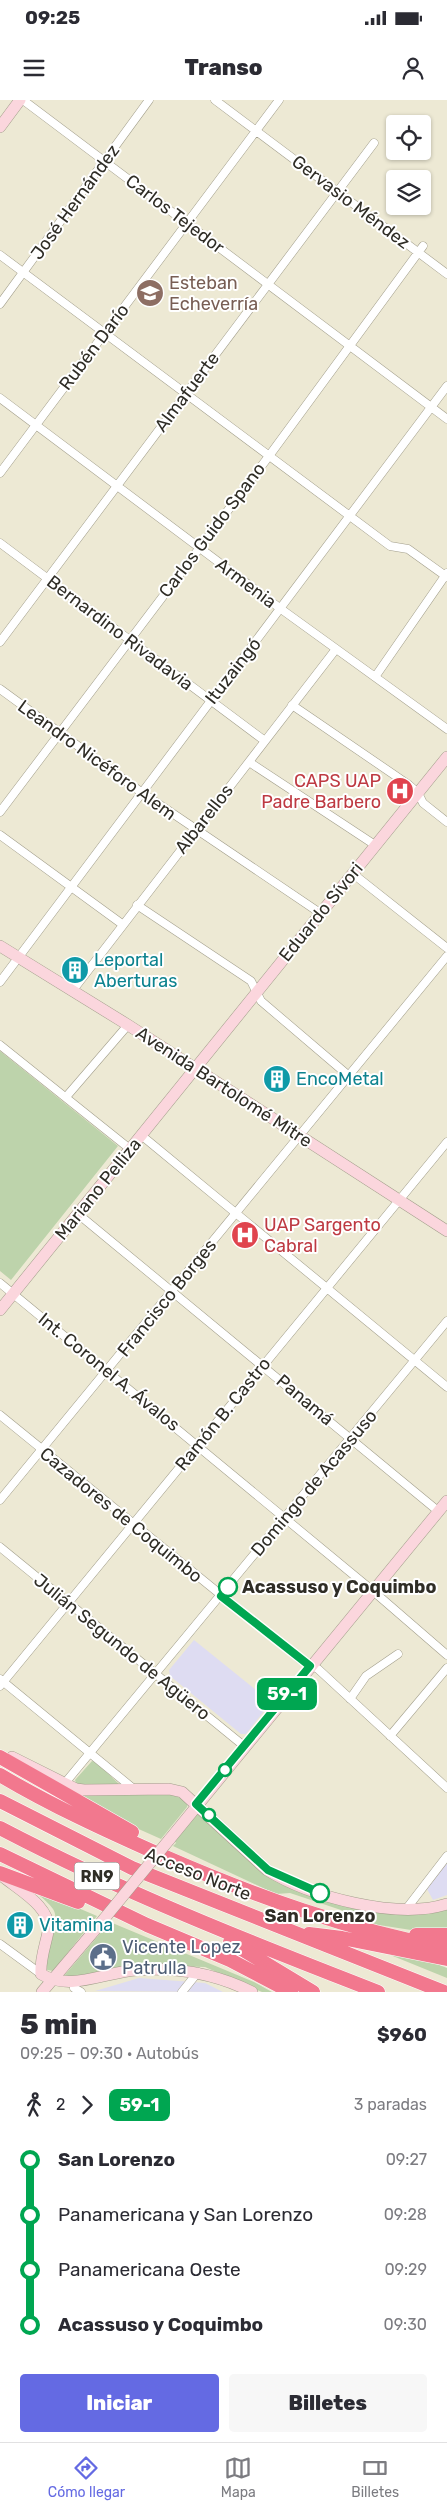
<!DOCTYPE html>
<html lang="es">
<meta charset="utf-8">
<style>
:root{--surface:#fff;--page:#f7f7f7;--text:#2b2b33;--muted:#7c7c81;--line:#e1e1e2;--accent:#646ae3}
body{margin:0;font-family:Rubik,sans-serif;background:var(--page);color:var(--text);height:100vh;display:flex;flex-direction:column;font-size:19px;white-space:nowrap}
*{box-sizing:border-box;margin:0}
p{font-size:16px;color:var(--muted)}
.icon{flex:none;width:28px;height:28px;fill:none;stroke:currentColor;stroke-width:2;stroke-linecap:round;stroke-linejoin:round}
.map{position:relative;height:1892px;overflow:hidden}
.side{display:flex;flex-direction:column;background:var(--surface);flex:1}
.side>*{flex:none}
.badge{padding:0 10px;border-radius:8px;font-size:18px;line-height:32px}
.tools{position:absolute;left:386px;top:15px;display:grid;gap:10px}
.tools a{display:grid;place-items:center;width:45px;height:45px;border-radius:5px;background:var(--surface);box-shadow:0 1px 4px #0004;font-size:25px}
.map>.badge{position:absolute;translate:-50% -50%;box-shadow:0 0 0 2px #fff}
.legs{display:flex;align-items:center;gap:8px;height:55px;padding:0 20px;font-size:16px}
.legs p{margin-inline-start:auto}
.summary{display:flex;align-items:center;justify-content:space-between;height:85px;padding:0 20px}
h1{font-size:28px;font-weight:800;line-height:38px}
.button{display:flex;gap:10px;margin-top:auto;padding:10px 20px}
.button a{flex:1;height:58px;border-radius:5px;background:var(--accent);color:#fff;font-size:20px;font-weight:800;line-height:58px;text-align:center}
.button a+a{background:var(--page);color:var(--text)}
ul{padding:0 20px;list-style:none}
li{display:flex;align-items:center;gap:18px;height:55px;font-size:19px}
li i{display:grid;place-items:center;width:8px;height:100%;margin:0 6px;background:currentColor}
li i::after{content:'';width:12px;height:12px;margin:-6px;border:4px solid;border-radius:50%;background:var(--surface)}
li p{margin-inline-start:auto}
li:first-child i{background:linear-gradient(#0000 50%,currentColor 0)}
li:last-child i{background:linear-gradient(currentColor 50%,#0000 0)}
.status{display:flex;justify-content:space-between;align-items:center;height:35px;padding:0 25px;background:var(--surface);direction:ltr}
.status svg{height:14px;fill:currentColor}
header{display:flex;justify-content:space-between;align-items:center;height:65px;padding:0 20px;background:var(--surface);font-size:22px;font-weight:800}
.menu{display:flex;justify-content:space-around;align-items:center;height:70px;border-top:1px solid var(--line);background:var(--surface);font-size:14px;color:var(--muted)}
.menu a{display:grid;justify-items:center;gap:2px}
.menu .on{color:var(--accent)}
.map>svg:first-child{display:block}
</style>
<div class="status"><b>09:25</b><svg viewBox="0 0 49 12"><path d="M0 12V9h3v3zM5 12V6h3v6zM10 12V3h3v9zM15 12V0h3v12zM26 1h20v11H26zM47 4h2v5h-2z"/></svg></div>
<header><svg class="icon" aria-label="menu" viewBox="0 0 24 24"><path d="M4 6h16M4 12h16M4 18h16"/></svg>Transo<svg class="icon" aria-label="person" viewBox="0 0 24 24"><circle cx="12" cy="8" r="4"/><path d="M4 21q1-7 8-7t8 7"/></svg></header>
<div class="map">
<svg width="447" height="1892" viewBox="0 0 447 1892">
<rect width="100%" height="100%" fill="#ede9d4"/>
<path fill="#dedcf2" d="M194,1540L271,1602L246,1634H241L170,1576L169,1570Z
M447,1763V1795L433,1800L427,1789Z
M139,1878L205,1883L223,1892L95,1891Z"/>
<path fill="#bdd3ab" d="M0,951L118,1046L11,1180L0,1171Z
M92,1661L96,1662L119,1684L80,1685L76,1683L75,1680Z
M43,1676L87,1695L170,1694L188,1701L187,1707L161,1739L114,1718Z
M204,1714L267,1773L347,1806L447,1808V1830H411L379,1825L354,1818L341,1810L290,1793L276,1794L173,1746L176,1743L174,1740L196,1715Z
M22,1784L97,1816L53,1871L43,1869C47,1856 61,1820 53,1809C45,1798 33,1791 22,1784Z
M110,1822L254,1882L272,1892H262L205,1867L136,1865L75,1884L64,1876Z
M383,1852L434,1863L447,1868V1878Z"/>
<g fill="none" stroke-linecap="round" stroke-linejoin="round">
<g stroke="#a29e8b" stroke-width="9">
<path id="street" d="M23,0L447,319
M215,0L447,174
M0,155L390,446L408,449L447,477
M0,204L149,0
M0,298L281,509L447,629
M0,373L279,0
M0,443L265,641
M0,542L374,43
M375,577L447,473
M0,589L141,692L320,813
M292,605L409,685L418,693L423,703L447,722
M249,662L375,745
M0,712L269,356L423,146
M0,735L122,824
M352,773L447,848
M137,805L251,881L261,901L349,976
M0,882L447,286
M73,890L336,549
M0,945L130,1049
M66,997L128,925
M141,1035L447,1287
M78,1114L438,1411
M0,1183L373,1491L447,1555
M0,1315L301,1560L318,1569L447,1688
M0,1400L447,856
M0,1447L244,1646
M0,1579L135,1690
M0,1586L447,1042
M350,1599L366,1576L398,1554
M390,1636L447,1568
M65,1683L447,1221
M407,1808L447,1756
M0,1844L41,1874
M74,1888L81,1892
M182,1892L198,1872"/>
</g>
<g stroke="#a29e8b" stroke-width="12">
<path id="secondary" d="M0,27L20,0
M0,846L128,925L447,1131
M0,1210L447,657
M12,1657L76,1689L84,1690L169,1689L182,1692L267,1770C311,1797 397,1820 447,1804
M169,1740L447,1401
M1,1775C17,1789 53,1807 48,1832C45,1847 40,1859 41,1874C70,1892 104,1872 137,1870C178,1867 216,1874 252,1892
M42,1892L94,1831"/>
</g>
<g stroke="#fff" stroke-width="15">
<path id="highway" d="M0,1657L132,1732
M0,1675C52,1706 107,1731 163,1756C255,1796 348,1830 447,1848
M0,1701L132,1768L444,1892
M0,1728C122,1792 249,1842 378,1892
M0,1754L147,1825L230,1860L291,1892
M0,1773L78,1802
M309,1834L342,1838L447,1859
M416,1835H447
M230,1842L313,1892"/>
</g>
<use href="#street" stroke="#fff" stroke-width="8"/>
<use href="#secondary" stroke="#fbd6dd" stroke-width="11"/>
<use href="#highway" stroke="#f2788e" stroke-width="14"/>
<g stroke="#a29e8b" stroke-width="12" stroke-linecap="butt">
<path id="secondary-bridge" d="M94,1831L169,1740"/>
</g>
<use href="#secondary-bridge" stroke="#fbd6dd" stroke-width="11"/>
</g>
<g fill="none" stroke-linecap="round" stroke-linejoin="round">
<g stroke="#fff" stroke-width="11">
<path id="line-1" d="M228,1487L221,1496L310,1566L196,1704L268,1770L320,1793"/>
</g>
<use href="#line-1" stroke="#00a651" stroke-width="8"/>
</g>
<defs>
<g id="university-disc" transform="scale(1.4375)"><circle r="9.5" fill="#8d6e63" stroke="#fff"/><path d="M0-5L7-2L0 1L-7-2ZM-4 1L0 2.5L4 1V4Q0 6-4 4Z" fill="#fff"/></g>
<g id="hospital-disc" transform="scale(1.4375)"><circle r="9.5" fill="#e0444e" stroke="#fff"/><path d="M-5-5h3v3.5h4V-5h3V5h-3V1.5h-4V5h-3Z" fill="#fff"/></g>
<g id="building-disc" transform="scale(1.4375)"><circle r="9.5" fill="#0f9aa8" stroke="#fff"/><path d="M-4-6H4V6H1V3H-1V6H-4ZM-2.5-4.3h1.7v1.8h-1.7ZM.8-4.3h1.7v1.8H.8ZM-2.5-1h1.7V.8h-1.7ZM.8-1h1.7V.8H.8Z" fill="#fff"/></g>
<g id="civic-disc" transform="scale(1.4375)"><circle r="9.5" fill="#5c6f8a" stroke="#fff"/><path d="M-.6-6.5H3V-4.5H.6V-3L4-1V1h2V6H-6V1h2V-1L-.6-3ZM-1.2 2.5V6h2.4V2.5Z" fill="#fff"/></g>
</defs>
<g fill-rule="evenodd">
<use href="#university-disc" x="150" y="193"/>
<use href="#hospital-disc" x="400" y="691"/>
<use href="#building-disc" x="75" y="870"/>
<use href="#building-disc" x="277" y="979"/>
<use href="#hospital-disc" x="245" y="1135"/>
<use href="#building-disc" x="20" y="1825"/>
<use href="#civic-disc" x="103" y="1857"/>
</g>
<g fill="#fff" stroke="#00a651" stroke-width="2.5">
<circle cx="228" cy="1487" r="9"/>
<circle cx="225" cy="1670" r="6"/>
<circle cx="209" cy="1715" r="6"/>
<circle cx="320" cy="1793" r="9"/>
</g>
<g text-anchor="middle" stroke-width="4" stroke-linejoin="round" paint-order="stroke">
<rect fill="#fff" stroke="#6d6c67" stroke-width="1" x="74.5" y="1762.5" width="45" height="27" rx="4"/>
<g font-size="16" font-weight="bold" fill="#2f2d26">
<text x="97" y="1782">RN9</text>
</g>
<g font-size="18" fill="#2f2d26" stroke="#fff">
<text transform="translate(75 102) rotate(-54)" y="6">José Hernández</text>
<text transform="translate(351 102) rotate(37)" y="6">Gervasio Méndez</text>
<text transform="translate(175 114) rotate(37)" y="6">Carlos Tejedor</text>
<text transform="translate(94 247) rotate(-53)" y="6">Rubén Darío</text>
<text transform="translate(187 292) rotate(-53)" y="6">Almafuerte</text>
<text transform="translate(212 430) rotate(-53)" y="6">Carlos Guido Spano</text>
<text transform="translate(246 483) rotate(37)" y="6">Armenia</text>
<text transform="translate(120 533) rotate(37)" y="6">Bernardino Rivadavia</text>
<text transform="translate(233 571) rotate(-52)" y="6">Ituzaingó</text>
<text transform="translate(97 660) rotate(36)" y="6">Leandro Nicéforo Alem</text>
<text transform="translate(204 719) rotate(-52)" y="6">Albarellos</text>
<text transform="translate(321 812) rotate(-51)" y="6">Eduardo Sívori</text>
<text transform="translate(224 987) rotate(33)" y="6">Avenida Bartolomé Mitre</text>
<text transform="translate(98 1089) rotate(-51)" y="6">Mariano Pelliza</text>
<text transform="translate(167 1198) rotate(-51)" y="6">Francisco Borges</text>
<text transform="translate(109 1272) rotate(39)" y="6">Int. Coronel A. Ávalos</text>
<text transform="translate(305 1300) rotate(40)" y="6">Panamá</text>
<text transform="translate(223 1314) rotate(-51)" y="6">Ramón B. Castro</text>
<text transform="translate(314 1383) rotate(-50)" y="6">Domingo de Acassuso</text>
<text transform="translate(121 1415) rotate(39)" y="6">Cazadores de Coquimbo</text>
<text transform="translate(122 1547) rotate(39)" y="6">Julián Segundo de Agüero</text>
<text transform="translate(198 1774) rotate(22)" y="6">Acceso Norte</text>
</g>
<g font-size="18" fill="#785e54" stroke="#fff" text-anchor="start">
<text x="169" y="189">Esteban<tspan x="169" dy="21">Echeverría</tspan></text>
</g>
<g font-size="18" fill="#be3a42" stroke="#fff" text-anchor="end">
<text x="381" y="687">CAPS UAP<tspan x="381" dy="21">Padre Barbero</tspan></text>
<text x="264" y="1131" text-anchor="start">UAP Sargento<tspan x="264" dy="21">Cabral</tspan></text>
</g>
<g font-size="18" fill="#0d838f" stroke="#fff" text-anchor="start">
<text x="94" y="866">Leportal<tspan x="94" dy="21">Aberturas</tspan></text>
<text x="296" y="985">EncoMetal</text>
<text x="39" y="1831">Vitamina</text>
</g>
<g font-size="18" font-weight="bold" fill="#2f2d26" stroke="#fff" text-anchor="start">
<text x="242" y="1493">Acassuso y Coquimbo</text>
<text x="320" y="1822" text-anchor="middle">San Lorenzo</text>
</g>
<g font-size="18" fill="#4e5e75" stroke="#fff" text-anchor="start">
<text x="122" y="1853">Vicente Lopez<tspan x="122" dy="21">Patrulla</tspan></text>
</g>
</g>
</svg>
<div class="tools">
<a><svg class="icon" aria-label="locate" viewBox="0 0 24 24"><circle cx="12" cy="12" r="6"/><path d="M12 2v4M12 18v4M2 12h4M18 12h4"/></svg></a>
<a><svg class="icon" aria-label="layers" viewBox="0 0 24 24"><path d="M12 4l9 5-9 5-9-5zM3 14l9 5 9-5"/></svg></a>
</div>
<b class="badge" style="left:287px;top:1594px;background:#00a651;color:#fff">59-1</b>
</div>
<section class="side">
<div class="summary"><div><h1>5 min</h1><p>09:25 – 09:30 · Autobús</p></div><b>$960</b></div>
<div class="legs"><svg class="icon" aria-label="walk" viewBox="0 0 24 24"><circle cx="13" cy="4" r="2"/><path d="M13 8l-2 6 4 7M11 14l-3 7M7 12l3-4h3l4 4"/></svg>2<svg class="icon" aria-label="forward" viewBox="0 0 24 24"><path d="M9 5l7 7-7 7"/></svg><b class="badge" style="background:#00a651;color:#fff">59-1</b><p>3 paradas</p></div>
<ul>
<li><i style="color:#00a651"></i><b>San Lorenzo</b><p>09:27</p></li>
<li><i style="color:#00a651"></i><span>Panamericana y San Lorenzo</span><p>09:28</p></li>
<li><i style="color:#00a651"></i><span>Panamericana Oeste</span><p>09:29</p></li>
<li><i style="color:#00a651"></i><b>Acassuso y Coquimbo</b><p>09:30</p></li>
</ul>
<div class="button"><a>Iniciar</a><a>Billetes</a></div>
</section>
<nav class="menu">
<a class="on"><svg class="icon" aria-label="directions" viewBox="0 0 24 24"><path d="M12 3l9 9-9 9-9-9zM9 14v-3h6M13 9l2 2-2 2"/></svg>Cómo llegar</a>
<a><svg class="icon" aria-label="map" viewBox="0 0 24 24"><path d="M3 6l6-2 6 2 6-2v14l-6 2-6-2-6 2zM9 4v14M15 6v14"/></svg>Mapa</a>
<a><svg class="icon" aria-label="tickets" viewBox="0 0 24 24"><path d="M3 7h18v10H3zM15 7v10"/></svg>Billetes</a>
</nav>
